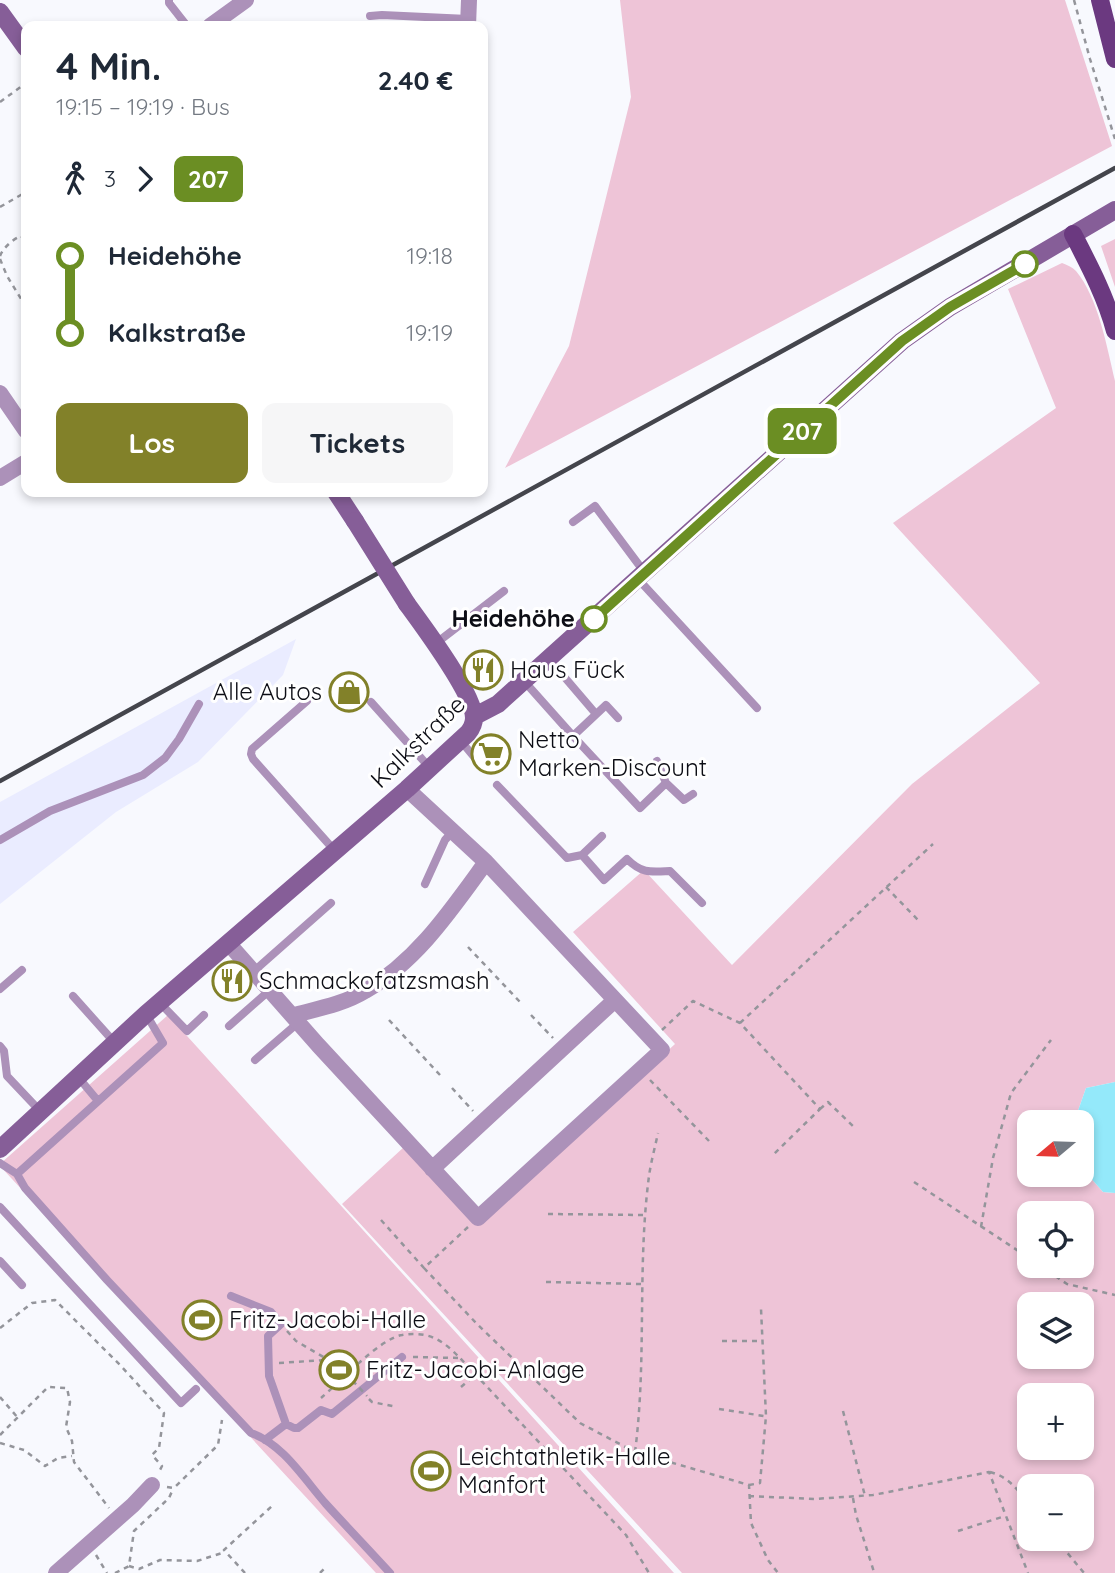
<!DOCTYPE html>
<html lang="de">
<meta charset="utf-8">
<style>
:root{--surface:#fff;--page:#f6f6f7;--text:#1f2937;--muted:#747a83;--accent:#828129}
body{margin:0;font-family:Quicksand,sans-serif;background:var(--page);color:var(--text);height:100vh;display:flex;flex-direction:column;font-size:26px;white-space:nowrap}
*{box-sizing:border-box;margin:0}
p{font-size:23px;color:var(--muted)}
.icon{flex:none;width:38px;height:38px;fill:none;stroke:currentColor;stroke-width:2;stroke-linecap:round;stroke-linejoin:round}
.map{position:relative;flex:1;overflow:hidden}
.details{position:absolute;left:21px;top:21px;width:467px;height:476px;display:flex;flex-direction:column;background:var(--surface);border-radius:14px;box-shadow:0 4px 10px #0003}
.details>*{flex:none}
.badge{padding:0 14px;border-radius:10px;font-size:24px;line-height:46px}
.needle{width:46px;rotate:251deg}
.buttons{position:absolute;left:1017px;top:1110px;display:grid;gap:14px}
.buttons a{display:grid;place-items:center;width:77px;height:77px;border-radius:14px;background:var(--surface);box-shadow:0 4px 10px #0003;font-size:35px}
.map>.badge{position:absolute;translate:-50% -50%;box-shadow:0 0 0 4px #fff}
.legs{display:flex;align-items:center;gap:10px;height:77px;padding:0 35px;font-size:23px}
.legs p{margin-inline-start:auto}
.overview{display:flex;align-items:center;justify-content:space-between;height:119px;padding:0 35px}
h1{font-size:38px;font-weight:800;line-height:52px}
.button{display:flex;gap:14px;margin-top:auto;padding:14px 35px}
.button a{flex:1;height:80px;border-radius:14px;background:var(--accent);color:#fff;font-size:28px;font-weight:800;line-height:80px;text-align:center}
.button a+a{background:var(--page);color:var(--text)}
ul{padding:0 35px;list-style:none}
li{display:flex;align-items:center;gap:24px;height:77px;font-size:26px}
li i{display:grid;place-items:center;width:10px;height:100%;margin:0 9px;background:currentColor}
li i::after{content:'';width:18px;height:18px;margin:-9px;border:5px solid;border-radius:50%;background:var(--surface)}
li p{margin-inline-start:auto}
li:first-child i{background:linear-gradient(#0000 50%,currentColor 0)}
li:last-child i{background:linear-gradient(currentColor 50%,#0000 0)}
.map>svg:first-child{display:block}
</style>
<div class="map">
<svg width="1115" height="1573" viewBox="0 0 1115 1573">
<rect width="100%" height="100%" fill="#f8f9fe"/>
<path fill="#eaecff" d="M296,639L283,675L198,762L116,812L0,904V802Z"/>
<path fill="#eec4d7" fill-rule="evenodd" d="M620,0H1065L1112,146L505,468L569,346L631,97Z
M1115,239V287L1101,246Z
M1062,263C1067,265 1072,267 1076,271C1098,297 1107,347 1115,381V1082L1086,1088L1074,1122H1029V1174H1082V1168L1103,1192L1115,1193V1573H682L342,1204L404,1147L478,1225L675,1044L573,932L644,870L732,965L912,784L1040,683L893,523L1056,408L1008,289ZM1029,1213H1082V1265H1029ZM1029,1304H1082V1356H1029ZM1029,1395H1082V1447H1029ZM1029,1486H1082V1538H1029Z
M168,1015L674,1573H376L0,1166V1164Z"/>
<path fill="#94e9fa" d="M1115,1082V1193L1103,1192L1082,1168V1122H1074L1086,1088Z"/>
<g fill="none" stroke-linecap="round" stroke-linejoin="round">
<path stroke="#94959b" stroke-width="2.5" stroke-dasharray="5 5" stroke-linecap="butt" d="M1074,0L1090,59L1115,139
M0,102L26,83
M0,207L26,192
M0,256C3,248 13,239 21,236L26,242
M0,259L7,276L26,307
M886,887L919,921
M468,947L520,1002
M531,1015L553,1038
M389,1020L440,1075
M740,1023L933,844
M662,1030L693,1001L740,1023L820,1109L772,1156
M650,1080L709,1141
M452,1088L473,1111
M820,1109L828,1102L855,1128
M914,1182L1029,1258
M548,1214L645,1215
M381,1220L424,1268
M468,1227L424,1268L477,1324L580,1423L635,1452L749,1485L751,1523L768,1560L778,1573
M981,1227L993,1158L1011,1093L1051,1040
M1039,1265L1067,1284L1115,1295
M546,1282L641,1284
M0,1328L32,1303L55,1300L121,1366L164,1413L159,1448L152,1455L162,1466L158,1474
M287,1331L296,1341L339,1366
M722,1341H761
M413,1357L459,1358
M279,1363L325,1360
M461,1387L476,1374
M0,1397L18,1418
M321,1398C340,1382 379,1339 402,1335C412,1333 426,1334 434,1338C444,1342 453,1351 460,1358L626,1535L649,1573
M369,1399L372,1402L397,1407
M719,1409L764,1416
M843,1411L865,1496
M0,1435L48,1387L67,1388L70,1402L66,1427L72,1441L74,1462L109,1508
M0,1443L24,1450L45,1466L58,1458L72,1456
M635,1452C647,1360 637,1267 649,1176C651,1162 655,1147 658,1133
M990,1472C1009,1477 1018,1490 1029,1505
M749,1485L760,1483L766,1416L761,1309
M167,1487L174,1488L218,1445L222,1420
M749,1496L814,1499L873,1495L989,1472L1028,1573
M853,1498L856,1515L874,1572
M958,1531L1005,1516
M1055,1538L1084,1573
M96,1555L107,1573
M129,1566L139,1569L160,1560L197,1561L222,1553L224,1550
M115,1573L129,1566L134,1531L169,1498L173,1489
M245,1573L224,1550L272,1506
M320,1573L325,1568"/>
<path stroke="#ac91b9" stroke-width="8" d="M169,0V3L187,26
M370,16L382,15L468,19
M573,522L595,506L645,573
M638,579L757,708
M435,644L504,591
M549,659L596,714
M524,681L573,736L606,705L618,718
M307,701L252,749L251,754L253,759L335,851
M371,702L430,768
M573,736L640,808L666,783L684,800L693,794
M460,740L475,758
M657,761L666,783
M497,785L567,858L582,855
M602,836L582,855L604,880L627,859C642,874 651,872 670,871L702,903
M0,840L50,811L143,775L165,758L179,739L199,704
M425,884L445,840L453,831
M254,971L331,903
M0,989L22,970
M73,996L115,1043
M160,1003L187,1031L204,1015
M229,1026L270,990
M0,1046L4,1051L7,1076L41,1112
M255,1060L299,1022
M78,1077L98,1101
M0,1163L17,1174L25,1188L107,1280L251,1433C283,1444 304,1479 326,1504C347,1527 369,1550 390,1573
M17,1174L163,1043L146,1014
M0,1207L181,1403L196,1389
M0,1261L22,1285
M231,1296L271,1312L281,1324L268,1336L269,1376L286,1424L265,1440
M286,1424L294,1428H298L321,1410L332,1414L402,1357"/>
<path stroke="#ac91b9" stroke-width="16" d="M210,26L246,0
M468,26L469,0
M0,393L26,431
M0,478L26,462
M229,944L318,1045L478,1218L662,1050L486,862L407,789
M294,1015C317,1009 344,1004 365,991C417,961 451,910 486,862
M432,1169L615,1000
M56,1573L133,1505L152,1485"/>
<path stroke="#865e98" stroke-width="18" d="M0,12L26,48
M336,492L355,521
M475,716L498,704L902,341L950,307L1115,210
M0,1149L146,1014L407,789L468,733C472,728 474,724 474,718C474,694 423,626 407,604"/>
<path stroke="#6b3980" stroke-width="18" d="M1100,0L1115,59
M1073,234C1089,265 1106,297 1115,331"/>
<path stroke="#44454c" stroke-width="4.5" d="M0,781L1115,168"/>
<path stroke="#94959b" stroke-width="2.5" stroke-dasharray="5 5" stroke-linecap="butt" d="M339,1366L367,1396"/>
<path stroke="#865e98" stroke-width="18" d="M355,521L407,604"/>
</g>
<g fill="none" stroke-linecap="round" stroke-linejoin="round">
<g stroke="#fff" stroke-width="16">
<path id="line-1" d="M594,619L902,341L950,307L1025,264"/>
</g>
<use href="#line-1" stroke="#6b8e23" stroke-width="10"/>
</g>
<defs>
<g id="restaurant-ring" transform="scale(2.0125)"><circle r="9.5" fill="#fff" stroke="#828129" stroke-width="1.5"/><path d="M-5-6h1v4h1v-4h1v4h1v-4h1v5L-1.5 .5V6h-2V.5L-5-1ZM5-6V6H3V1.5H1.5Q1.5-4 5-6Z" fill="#828129"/></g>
<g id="shop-ring" transform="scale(2.0125)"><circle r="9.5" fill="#fff" stroke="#828129" stroke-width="1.5"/><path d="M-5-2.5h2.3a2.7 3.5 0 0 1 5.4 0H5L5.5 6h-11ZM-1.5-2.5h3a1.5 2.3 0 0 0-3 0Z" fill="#828129"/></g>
<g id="supermarket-ring" transform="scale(2.0125)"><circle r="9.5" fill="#fff" stroke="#828129" stroke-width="1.5"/><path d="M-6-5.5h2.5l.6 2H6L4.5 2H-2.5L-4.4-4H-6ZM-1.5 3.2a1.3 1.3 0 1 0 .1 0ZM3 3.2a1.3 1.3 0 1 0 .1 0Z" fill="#828129"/></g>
<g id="stadium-ring" transform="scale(2.0125)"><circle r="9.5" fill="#fff" stroke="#828129" stroke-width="1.5"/><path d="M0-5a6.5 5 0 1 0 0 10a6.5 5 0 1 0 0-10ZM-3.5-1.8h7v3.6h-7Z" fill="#828129"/></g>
</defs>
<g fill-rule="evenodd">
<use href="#restaurant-ring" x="483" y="670"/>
<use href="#shop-ring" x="349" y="692"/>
<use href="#supermarket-ring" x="491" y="754"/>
<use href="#restaurant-ring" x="232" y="981"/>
<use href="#stadium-ring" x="202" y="1320"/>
<use href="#stadium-ring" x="339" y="1370"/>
<use href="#stadium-ring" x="431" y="1471"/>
</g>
<g fill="#fff" stroke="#6b8e23" stroke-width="3.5">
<circle cx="1025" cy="264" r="12"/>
<circle cx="594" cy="619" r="12"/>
</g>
<g text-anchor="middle" stroke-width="6" stroke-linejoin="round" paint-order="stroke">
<g font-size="24" font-weight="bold" fill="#0d0e15" stroke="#fff" text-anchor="end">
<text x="575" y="627">Heidehöhe</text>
</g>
<g font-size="24" fill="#0d0e15" stroke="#fff" text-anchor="start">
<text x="510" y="678">Haus Fück</text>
<text x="322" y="700" text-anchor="end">Alle Autos</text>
<text x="518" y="748">Netto<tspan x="518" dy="28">Marken-Discount</tspan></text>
<text x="259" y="989">Schmackofatzsmash</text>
<text x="229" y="1328">Fritz-Jacobi-Halle</text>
<text x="366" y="1378">Fritz-Jacobi-Anlage</text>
<text x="458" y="1465">Leichtathletik-Halle<tspan x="458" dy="28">Manfort</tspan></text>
</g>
<g font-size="24" fill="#0d0e15" stroke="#fff">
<text transform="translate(418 742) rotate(-44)" y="8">Kalkstraße</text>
</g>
</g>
</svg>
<div class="buttons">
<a><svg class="needle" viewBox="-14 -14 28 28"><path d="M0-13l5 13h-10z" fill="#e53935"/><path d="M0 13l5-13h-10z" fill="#747a83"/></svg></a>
<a><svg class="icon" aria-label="locate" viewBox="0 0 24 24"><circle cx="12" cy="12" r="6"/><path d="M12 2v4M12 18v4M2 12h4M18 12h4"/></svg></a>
<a><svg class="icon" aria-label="layers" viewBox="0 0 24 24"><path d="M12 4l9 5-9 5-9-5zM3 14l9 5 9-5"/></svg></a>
<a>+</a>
<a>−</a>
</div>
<b class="badge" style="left:802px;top:431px;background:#6b8e23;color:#fff">207</b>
<section class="details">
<div class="overview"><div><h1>4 Min.</h1><p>19:15 – 19:19 · Bus</p></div><b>2.40 €</b></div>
<div class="legs"><svg class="icon" aria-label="walk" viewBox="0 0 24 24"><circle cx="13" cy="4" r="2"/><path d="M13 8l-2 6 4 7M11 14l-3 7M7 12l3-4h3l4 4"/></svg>3<svg class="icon" aria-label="forward" viewBox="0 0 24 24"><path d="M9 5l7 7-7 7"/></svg><b class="badge" style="background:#6b8e23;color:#fff">207</b></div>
<ul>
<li><i style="color:#6b8e23"></i><b>Heidehöhe</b><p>19:18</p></li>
<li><i style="color:#6b8e23"></i><b>Kalkstraße</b><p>19:19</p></li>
</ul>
<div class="button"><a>Los</a><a>Tickets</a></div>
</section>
</div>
